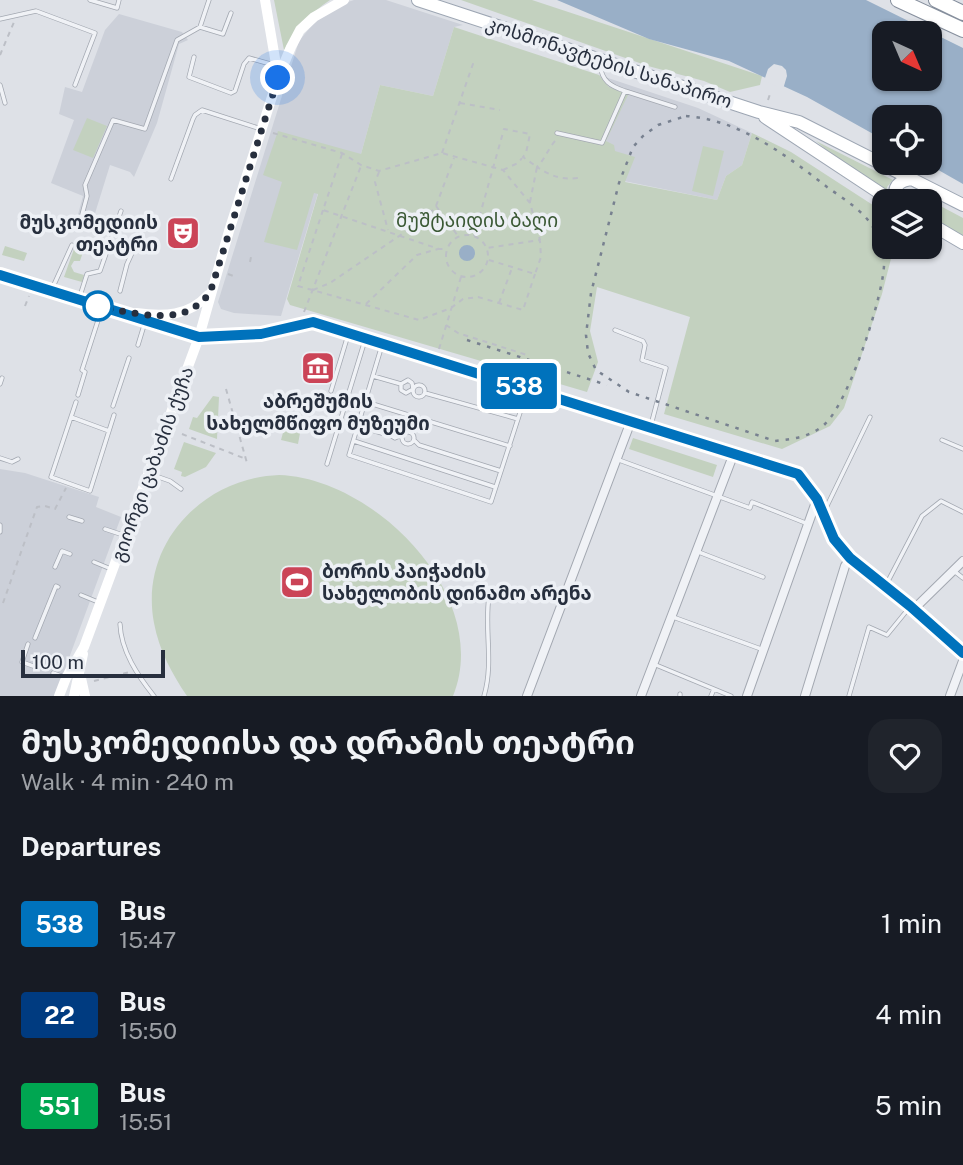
<!DOCTYPE html>
<meta charset="utf-8">
<style>
:root{--surface:#171b24;--page:#20242c;--text:#f1f3f6;--muted:#9ea1a6}
body{margin:0;font-family:"Public Sans","Noto Sans Georgian",sans-serif;background:var(--page);color:var(--text);height:100vh;display:flex;flex-direction:column;font-size:26px;white-space:nowrap}
*{box-sizing:border-box;margin:0}
p{font-size:23px;color:var(--muted)}
.icon{flex:none;width:38px;height:38px;fill:none;stroke:currentColor;stroke-width:2;stroke-linecap:round;stroke-linejoin:round}
.map{position:relative;height:696px;overflow:hidden}
.side{display:flex;flex-direction:column;background:var(--surface);flex:1}
.side>*{flex:none}
.badge{padding:0 14px;border-radius:5px;font-size:24px;line-height:46px}
.needle{width:46px;rotate:136deg}
.tools{position:absolute;left:872px;top:21px;display:grid;gap:14px}
.tools a{display:grid;place-items:center;width:70px;height:70px;border-radius:14px;background:var(--surface);box-shadow:0 2px 5px #0004;font-size:35px}
.scale{position:absolute;left:21px;bottom:18px;width:144px;box-sizing:border-box;padding-left:7px;border:4px solid #272f3e;border-top:0;font-size:19px;line-height:24px;white-space:nowrap;color:#272f3e;-webkit-text-stroke:5px #edf0f5;paint-order:stroke}
.you{position:absolute;width:35px;height:35px;margin:-18px;border:5px solid #fff;border-radius:50%;background:#1a73e8;box-shadow:0 0 0 10px #1a73e833}
.map>.badge{position:absolute;translate:-50% -50%;box-shadow:0 0 0 4px #fff}
h2{padding:0 21px;font-size:26px;line-height:63px}
.round{display:grid;place-items:center;flex:none;width:74px;height:74px;border-radius:21px;background:var(--page)}
.head{display:flex;align-items:center;justify-content:space-between;height:119px;padding:0 21px}
h1{font-size:33px;font-weight:700;line-height:52px}
ul{padding:0;list-style:none}
li{display:flex;align-items:center;gap:21px;height:91px;padding:0 21px}
li div{flex:1}
li b{display:block;font-size:26px}
li em{font-style:normal}
li .badge{min-width:77px;font-weight:700;text-align:center}
.map>svg:first-child{display:block}
</style>
<div class="map">
<svg width="963" height="696" viewBox="0 0 963 696">
<rect width="100%" height="100%" fill="#dee1e7"/>
<path fill="#ccd0d9" d="M354,0H386L463,25L454,27L433,96L380,85L361,154L318,193L281,316L234,313L221,309L218,302L299,41L319,17L339,5Z
M119,14L182,32L188,40L179,44L157,123L134,177L130,172L110,165L92,223L77,218L83,196L51,183L74,120L59,114L65,87L82,92L105,30Z
M599,75L698,108L752,133L742,165L726,176L717,200L624,181L614,151L606,141L609,87Z
M0,469L25,473L99,497L96,507L121,517L55,696H0Z"/>
<path fill="#c3d1bf" d="M274,0H330C309,14 297,29 284,50Z
M461,0H532L762,76L760,85L730,92L704,81L648,66Z
M454,27L599,75L609,87L628,95L606,141L614,145L615,151L635,157L625,182L717,200L726,176L742,165L752,133L791,152L879,209L884,228V247H894L882,294L844,408L830,426L782,449L664,414L690,317L597,287L590,331L598,362L587,392L290,305L287,299L318,194L314,193L297,250L264,242L282,182L263,175L278,131L361,154L380,85L433,96Z
M87,118L107,126L93,158L73,150Z
M816,141L893,180L887,187V191L844,165Z
M703,146L724,151L713,196L692,191Z
M905,191L916,193L963,218V237L929,215V201H909L903,194Z
M5,246L27,253L24,261L2,255Z
M74,249L83,252L80,261H74L71,266L74,272L84,275L82,282L64,277Z
M213,396L219,397L217,439L189,429L193,417L197,418Z
M284,429L300,433L298,444L281,440Z
M633,438L717,465L713,477L629,449Z
M184,442L216,453L206,467L185,477L181,476L182,472L174,469Z
M279,475C375,478 493,597 453,696H187C172,674 159,650 154,623C139,544 203,478 279,475Z"/>
<path fill="#99afc7" fill-rule="evenodd" d="M557,0H866L963,48V184L926,163H929V117H884V140L807,97L729,61L649,39ZM884,33H929V79H884Z
M459 253a8 8 0 1 1 16 0a8 8 0 1 1-16 0Z"/>
<path fill="#dee1e7" d="M774,64L782,66L786,70L787,76L783,89L764,81L768,69Z"/>
<g fill="none" stroke-linecap="round" stroke-linejoin="round">
<g stroke="#a3a8b1" stroke-width="5">
<path id="lane" d="M90,0L117,8L119,0
M0,19L36,11L95,33L75,85
M200,27L209,0
M194,57L189,77L231,93L235,91L244,64L249,58L274,65
M0,85L5,103
M625,91L675,107
M557,133L602,143L625,91C610,86 602,81 600,65
M171,179L193,119L195,115L202,110L258,128
M79,226L87,196L85,185L113,120L145,129L177,40L200,27L223,34L231,13
M52,289L72,245
M120,291L127,264L149,216
M79,299L87,274L100,271L121,211
M615,330L643,341L645,345L642,360L666,368L651,425
M138,345L145,322
M382,345L349,455L491,502L527,391
M373,376L401,384L408,380L412,383L413,389L406,393L401,390V384
M0,384L2,378
M413 391a6 6 0 1 1 12 0a6 6 0 1 1-12 0Z
M331,391L348,335
M425,393L518,419
M78,395L85,372L82,370L102,308
M76,402L51,477L90,491L114,415
M366,402L510,446
M113,406L129,358
M71,417L109,431
M358,426L385,434L397,425L402,428V435L395,438L390,435V429
M402 438a6 6 0 1 1 12 0a6 6 0 1 1-12 0Z
M414,440L419,445L501,471
M942,440L963,449
M354,441L495,487
M0,458L12,462L18,459
M619,460L750,508L752,502L808,524
M327,464L365,340
M150,474L170,481L181,489
M825,510L870,417
M69,517L82,521
M0,525V532
M105,529L123,535
M696,551L763,577
M94,562L111,569
M55,567L62,551L70,554
M954,571L963,578
M886,585L922,516L941,501L963,512
M81,595L98,602
M673,617L761,649
M120,624C121,651 138,676 154,696
M35,638L56,586L58,587
M28,644L22,662L33,666
M656,665L731,696
M53,673L64,677
M484,696C494,662 484,630 489,596
M680,696V694
M711,696L714,689
M849,696L869,627L887,635L909,608"/>
</g>
<g stroke="#a3a8b1" stroke-width="10">
<path id="street" d="M914,609L963,561
M527,696L631,421
M641,696L734,453
M747,696L817,499
M805,696L845,566L850,558
M950,696L963,661"/>
</g>
<g stroke="#9da6b3" stroke-width="14">
<path id="primary" d="M418,0L759,112L799,122L963,205
M765,117L892,201
M899,201C890,188 899,180 913,179
M929,223L963,243"/>
</g>
<g stroke="#868f9d" stroke-width="16">
<path id="highway" d="M898,0L963,30
M936,0L963,13"/>
</g>
<path stroke="#bcbfc6" stroke-width="2" stroke-dasharray="5 5" stroke-linecap="butt" d="M0,55L14,22
M768,100L770,94
M460,103L500,110
M273,133L342,153L361,165L379,171L442,153L503,170L530,203L540,240L487,248
M555,141C548,149 545,159 537,167C551,176 561,180 578,178
M442,153L474,61
M342,154L323,210L439,249H447
M503,170L518,163L522,158
M379,172L375,182L388,230
M436,206L458,236
M323,210L298,286L419,320L451,308L463,299L478,297L523,310L535,274
M446 256a21 21 0 1 1 42 0a21 21 0 1 1-42 0Z
M474,236L504,129L530,134L526,153L523,157L537,167L530,202
M489,260L535,274L541,257L540,241
M250,262L251,257
M228,274L236,277
M313,290L330,283L427,217L436,206L454,158
M499,303L512,268
M366,304L417,255L438,249
M25,306L29,296
M304,312L361,166
M446,325L458,333L527,355
M439,349L461,277
M226,389L247,463
M182,434L246,459
M3,603L37,507L45,506L55,509L66,488
M94,681L130,672"/>
<use href="#lane" stroke="#f0f2f6" stroke-width="3.5"/>
<use href="#street" stroke="#f0f2f6" stroke-width="8"/>
<path stroke="#fff" stroke-width="10" d="M265,0L278,76
M0,275L199,337L261,334L313,322L798,474L817,499L834,539L850,558L910,606L963,653
M136,313C164,317 189,316 208,295
M81,678L85,696
M59,696L66,678L84,647L199,337L229,231L278,78L291,47L300,30L314,17L344,0
M74,696L83,654"/>
<use href="#primary" stroke="#fff" stroke-width="12"/>
<use href="#highway" stroke="#fff" stroke-width="14"/>
<path stroke="#788190" stroke-width="2.5" stroke-dasharray="3.5 7" stroke-linecap="butt" d="M686,116C740,120 786,155 827,187C845,200 868,213 877,235C880,243 885,256 884,266C882,300 849,401 825,424C811,437 793,439 775,441L629,392L596,370L588,353L586,335L591,293L619,183L633,147L643,136L658,125Z
M467,340L607,385"/>
</g>
<g fill="none" stroke-linecap="round" stroke-linejoin="round">
<g stroke="#fff" stroke-width="16">
<path id="line" d="M0,275L199,337L261,334L313,322L798,474L817,499L834,539L850,558L910,606L963,653"/>
</g>
<use href="#line" stroke="#0072bc" stroke-width="10"/>
<path stroke="#272f3e" stroke-width="7" stroke-dasharray="0 12.6" d="M98,306C120,311 156,319 177,314C191,312 202,302 210,293L278,78"/>
</g>
<defs>
<g id="theatre-square" transform="scale(1.75)"><rect x="-9" y="-9" width="18" height="18" rx="4" fill="#cb4457" stroke="#edf0f5"/><path d="M-5-5.5Q0-4 5-5.5V0Q5 5 0 6Q-5 5-5 0ZM-3.3-2.5H-1v1.5H-3.3ZM1-2.5H3.3v1.5H1ZM-2.8 1Q0 5.5 2.8 1Z" fill="#fff"/></g>
<g id="museum-square" transform="scale(1.75)"><rect x="-9" y="-9" width="18" height="18" rx="4" fill="#cb4457" stroke="#edf0f5"/><path d="M0-6L6-3V-2H-6V-3ZM-5-1h2V3h-2ZM-1-1h2V3h-2ZM3-1h2V3H3ZM-6 4H6V6H-6Z" fill="#fff"/></g>
<g id="stadium-square" transform="scale(1.75)"><rect x="-9" y="-9" width="18" height="18" rx="4" fill="#cb4457" stroke="#edf0f5"/><path d="M0-5a6.5 5 0 1 0 0 10a6.5 5 0 1 0 0-10ZM-3.5-1.8h7v3.6h-7Z" fill="#fff"/></g>
</defs>
<g fill-rule="evenodd">
<use href="#theatre-square" x="183" y="233"/>
<use href="#museum-square" x="318" y="368"/>
<use href="#stadium-square" x="297" y="582"/>
</g>
<circle fill="#fff" stroke="#0072bc" stroke-width="3.5" cx="98" cy="306" r="14"/>
<g text-anchor="middle" stroke-width="7" stroke-linejoin="round" paint-order="stroke">
<g font-size="19" fill="#272f3e" stroke="#edf0f5">
<text transform="translate(609 62) rotate(18)" y="7">კოსმონავტების სანაპირო</text>
<text transform="translate(152 464) rotate(-70)" y="7">გიორგი ცაბაძის ქუჩა</text>
</g>
<g font-size="19" fill="#3b5935" stroke="#edf0f5">
<text x="477" y="227">მუშტაიდის ბაღი</text>
</g>
<g font-size="19" font-weight="bold" fill="#272f3e" stroke="#edf0f5" text-anchor="end">
<text x="158" y="229">მუსკომედიის<tspan x="158" dy="22">თეატრი</tspan></text>
<text x="318" y="408" text-anchor="middle">აბრეშუმის<tspan x="318" dy="22">სახელმწიფო მუზეუმი</tspan></text>
<text x="322" y="578" text-anchor="start">ბორის პაიჭაძის<tspan x="322" dy="22">სახელობის დინამო არენა</tspan></text>
</g>
</g>
</svg>
<div class="tools">
<a><svg class="needle" viewBox="-14 -14 28 28"><path d="M0-13l5 13h-10z" fill="#e53935"/><path d="M0 13l5-13h-10z" fill="#9ea1a6"/></svg></a>
<a><svg class="icon" aria-label="locate" viewBox="0 0 24 24"><circle cx="12" cy="12" r="6"/><path d="M12 2v4M12 18v4M2 12h4M18 12h4"/></svg></a>
<a><svg class="icon" aria-label="layers" viewBox="0 0 24 24"><path d="M12 4l9 5-9 5-9-5zM3 14l9 5 9-5"/></svg></a>
</div>
<div class="scale">100 m</div>
<div class="you" style="left:278px;top:78px"></div>
<b class="badge" style="left:519px;top:386px;background:#0072bc;color:#fff">538</b>
</div>
<section class="side">
<div class="head"><div><h1>მუსკომედიისა და დრამის თეატრი</h1><p>Walk · 4 min · 240 m</p></div><a class="round"><svg class="icon" aria-label="heart" viewBox="0 0 24 24"><path d="M12 20l-8-8c-3-5 5-10 8-4 3-6 11-1 8 4z"/></svg></a></div>
<h2>Departures</h2>
<ul>
<li><span class="badge" style="background:#0072bc;color:#fff">538</span><div><b>Bus</b><p>15:47</p></div><em>1 min</em></li>
<li><span class="badge" style="background:#003b80;color:#fff">22</span><div><b>Bus</b><p>15:50</p></div><em>4 min</em></li>
<li><span class="badge" style="background:#00a651;color:#fff">551</span><div><b>Bus</b><p>15:51</p></div><em>5 min</em></li>
</ul>
</section>
